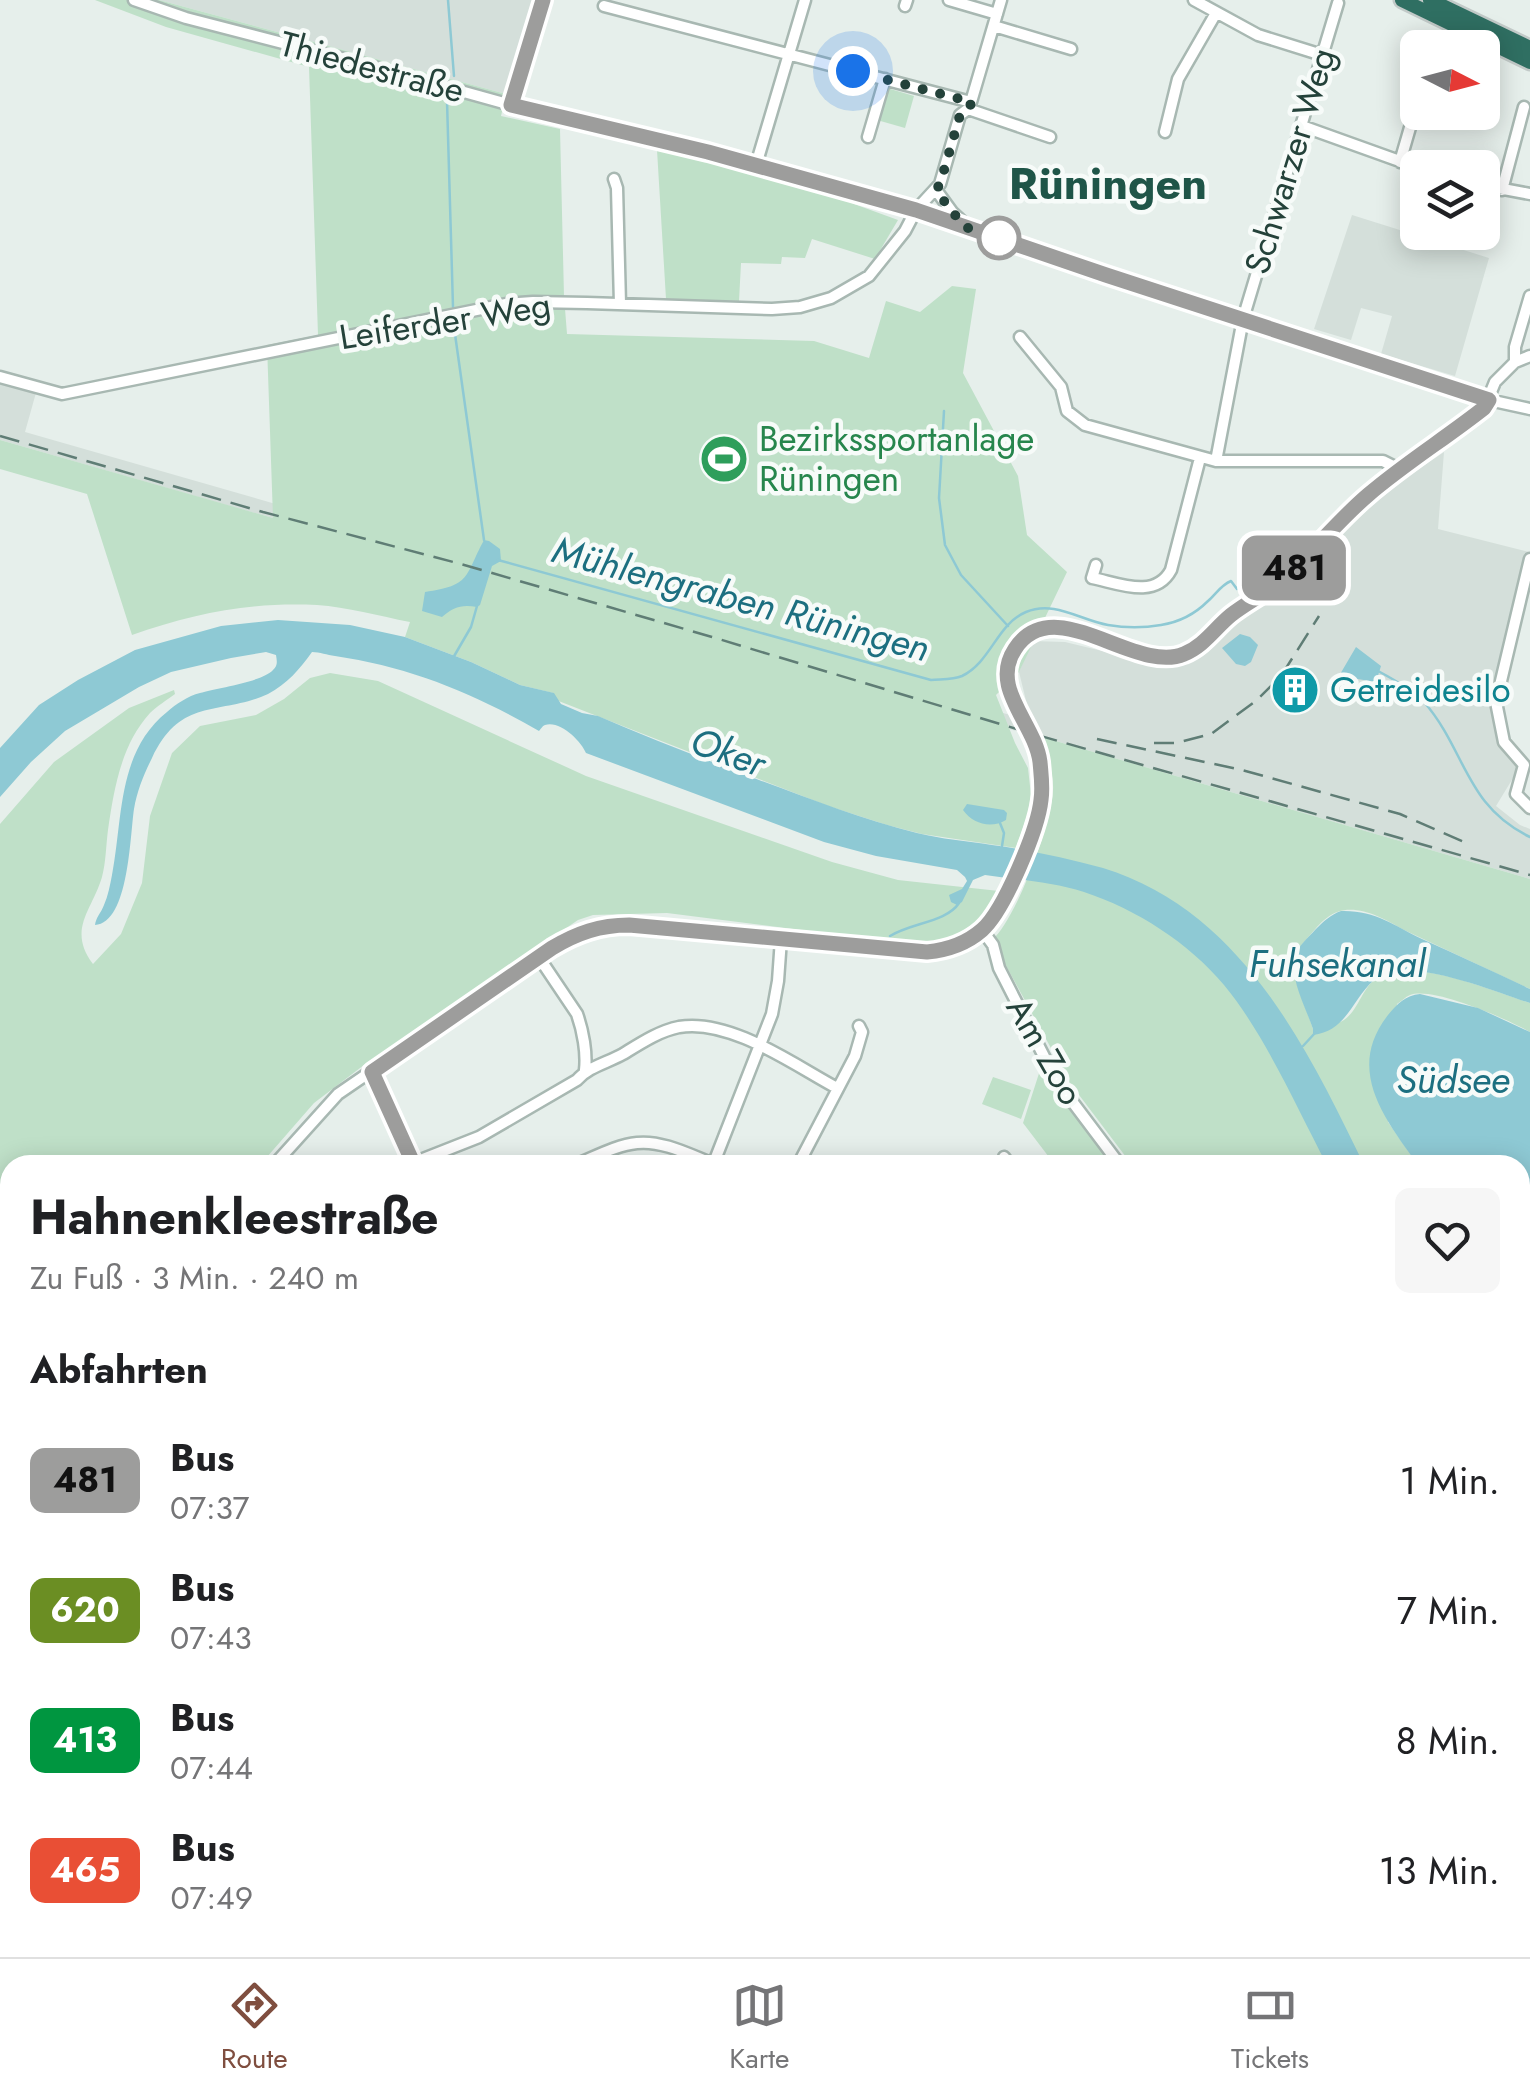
<!DOCTYPE html>
<html lang="de">
<meta charset="utf-8">
<style>
:root{--surface:#fff;--page:#f6f6f6;--text:#202124;--muted:#757577;--line:#e0e0e0;--accent:#7f4e3f}
body{margin:0;font-family:Jost,sans-serif;background:var(--page);color:var(--text);height:100vh;display:flex;flex-direction:column;font-size:38px;white-space:nowrap}
*{box-sizing:border-box;margin:0}
p{font-size:32px;color:var(--muted)}
.icon{flex:none;width:55px;height:55px;fill:none;stroke:currentColor;stroke-width:2;stroke-linecap:round;stroke-linejoin:round}
.map{position:relative;flex:1;overflow:hidden}
.sheet{position:absolute;left:0px;top:1155px;width:1530px;height:802px;display:flex;flex-direction:column;background:var(--surface);border-radius:30px 30px 0 0;box-shadow:0 5px 25px #0003}
.sheet>*{flex:none}
.badge{padding:0 20px;border-radius:15px;font-size:35px;line-height:65px}
.needle{width:65px;rotate:96deg}
.controls{position:absolute;left:1400px;top:30px;display:grid;gap:20px}
.controls a{display:grid;place-items:center;width:100px;height:100px;border-radius:15px;background:var(--surface);box-shadow:0 5px 25px #0003;font-size:50px}
.you{position:absolute;width:50px;height:50px;margin:-25px;border:8px solid #fff;border-radius:50%;background:#1a73e8;box-shadow:0 0 0 15px #1a73e833}
.map>.badge{position:absolute;translate:-50% -50%;box-shadow:0 0 0 5px #fff}
h2{padding:0 30px;font-size:38px;line-height:90px}
.round{display:grid;place-items:center;flex:none;width:105px;height:105px;border-radius:15px;background:var(--page)}
.overview{display:flex;align-items:center;justify-content:space-between;height:170px;padding:0 30px}
h1{font-size:48px;font-weight:700;line-height:75px}
ul{padding:0;list-style:none}
li{display:flex;align-items:center;gap:30px;height:130px;padding:0 30px}
li div{flex:1}
li b{display:block;font-size:38px}
li em{font-style:normal}
li .badge{min-width:110px;font-weight:700;text-align:center}
.tabs{display:flex;justify-content:space-around;align-items:center;height:140px;border-top:2px solid var(--line);background:var(--surface);font-size:28px;color:var(--muted)}
.tabs a{display:grid;justify-items:center;gap:5px}
.tabs .current{color:var(--accent)}
.map>svg:first-child{display:block}
</style>
<div class="map">
<svg width="1530" height="1957" viewBox="0 0 1530 1957">
<rect width="100%" height="100%" fill="#e6efeb"/>
<path fill="#d4dfda" d="M159,0H535L506,94Z
M1352,215L1489,258L1455,376L1381,354L1392,316L1361,308L1351,340L1314,329Z
M0,370L39,382L25,432L1031,721L1019,672L1032,641L1065,642L1164,666L1203,650L1280,590L1352,514L1444,452L1438,529L1529,552L1491,703L1502,743L1521,765L1496,806L1520,825L1530,829V879L1042,737L991,725L572,601L233,507L0,440Z"/>
<path fill="#bfe0c8" d="M95,0H159L506,94L501,116L560,129L564,296L567,334L814,341L869,358L886,301L920,312L952,286L976,289L963,373L1018,476L1027,535L1067,572L1019,672L996,695L1015,743L1028,768L1031,795L1028,813L1016,848L922,834L887,825L828,806L556,700L553,693L520,685L471,662L405,637L410,622C379,616 347,607 317,605C249,602 195,613 132,635L87,494L0,469V440L273,518L267,345L318,335L309,67L166,27Z
M887,88L914,96L905,128L877,120Z
M657,150L835,194L854,204L898,220L875,259L812,239L805,258L782,257L781,264L741,263L739,301L666,299Z
M330,673L378,681L586,776L832,862L898,880L999,891C979,933 955,943 910,944L667,913L593,915L578,920L364,1065L314,1103L260,1165H10V1401L0,1395V824L54,762L129,708L174,690L175,694C167,700 157,706 150,713C121,745 114,789 108,830C106,845 106,862 102,877C92,911 67,929 93,964L121,934L142,883L150,816L172,753L200,726L256,715L284,699L310,678Z
M1042,737L1530,879V989L1402,929C1382,917 1350,900 1328,917C1322,921 1316,928 1311,934C1302,944 1293,954 1294,968C1296,988 1307,1010 1313,1029C1322,1026 1336,1025 1344,1020C1359,1010 1362,987 1378,977C1412,956 1495,992 1530,1003V1032C1509,1020 1433,986 1410,995C1405,997 1402,1001 1397,1004L1388,1122L1418,1165H1132L1070,1083L992,940C1016,920 1052,822 1053,790C1054,774 1046,754 1042,737Z
M1043,1061L1065,1101L1114,1165H1055L1023,1123Z
M993,1077L1031,1090L1021,1119L982,1104Z
M1520,1274L1530,1280V1761L1520,1876V1439L1527,1422L1520,1418Z
M1284,1948H1514L1513,1957H1284Z"/>
<path fill="#8ec9d4" d="M484,540L489,541L500,549L501,561L492,566L480,605L477,607C462,604 453,607 442,617L422,611L425,592C472,585 464,577 484,540Z
M278,620L350,625L405,637L471,662L520,685L554,693L561,704L582,713L598,716C651,739 705,759 759,780C811,799 863,820 917,833C941,839 967,841 992,845C1029,850 1067,858 1103,868C1240,910 1306,1045 1364,1165H1327C1297,1108 1264,1033 1224,985C1189,943 1136,909 1084,892C1053,882 1018,880 985,875L973,880L962,902L957,905L951,902L949,895L962,889L967,881L965,877L957,870L876,856L824,842L586,753C581,741 560,720 545,725C542,726 541,729 539,731C473,693 410,667 335,656C327,655 320,652 312,652C300,669 287,684 268,694C220,716 181,696 152,758C144,774 137,791 134,809C130,835 129,923 95,925C96,917 101,913 104,905C108,896 110,885 112,875C123,818 117,752 167,712C176,704 188,696 200,693C217,688 262,682 273,670C278,665 277,662 276,655L266,652L231,658L171,672L139,687L65,731L31,762L0,797V748L39,705L78,680L135,650L221,626Z
M1240,634L1250,637L1258,645L1251,662L1245,666L1236,664L1222,648Z
M1356,647L1381,666L1376,682L1339,676Z
M967,804L1004,810L1007,813L1006,820C991,829 973,824 963,810Z
M1341,911C1375,910 1393,925 1422,939C1458,955 1494,972 1530,989V1003C1495,992 1405,953 1374,980C1352,999 1347,1031 1313,1035V1029C1306,1008 1289,978 1295,956C1298,946 1308,938 1315,930C1324,921 1330,915 1341,911Z
M1420,994L1478,1008L1530,1032V1280L1520,1274V1165H1418C1385,1119 1345,1070 1388,1015C1397,1004 1406,995 1420,994Z"/>
<g fill="none" stroke-linecap="round" stroke-linejoin="round">
<path stroke="#8ec9d4" stroke-width="2.5" d="M448,0L454,76
M447,101L453,307
M453,320L484,540
M944,411L939,498L945,545L961,575L1008,626
M498,560L931,680C941,679 953,680 962,676C991,662 997,624 1026,612C1054,600 1080,620 1108,625C1125,628 1144,628 1161,625C1180,622 1194,615 1208,601C1216,594 1221,585 1231,581L1237,589
M453,658L471,627L477,606
M1378,671C1393,679 1413,690 1424,702C1466,750 1465,806 1530,837
M1000,823L1004,833L1002,846
M890,936C910,923 947,922 959,903
M1303,1046L1315,1033
M1520,1452L1530,1430
M1346,1957L1350,1948"/>
<g stroke="#a8b8b2" stroke-width="15">
<path id="minor" d="M134,0L186,18L356,62L558,118L707,151L916,210L1382,366L1489,400L1530,409
M949,0L997,14
M1194,0L1258,35L1322,55
M604,6L971,102
M905,6L907,0
M994,26L1071,49
M511,105L543,0
M968,109L1050,137
M1302,126L1419,168
M1165,132L1178,79L1216,13
M868,137L885,79
M1400,162L1418,100
M756,165L805,0
M614,179L617,188L620,304
M1482,185L1530,194
M936,190L952,212L964,223
M1502,190L1524,107
M1020,337L1061,387L1067,411L1085,425L1216,461H1383L1401,470
M1515,362L1530,356
M0,377L62,394L506,304L533,302L587,303L772,309L800,307L831,298L869,276L905,231L916,210L940,184L960,115L968,109L971,102L1001,0
M1216,461L1243,319L1338,3
M1530,559L1496,702L1504,742L1524,765L1516,794L1530,808
M1096,565L1092,578C1118,583 1155,600 1171,570L1200,458
M982,930L993,945L999,968L1056,1080L1120,1165
M538,956L577,1014C583,1031 587,1053 585,1070
M371,1072L414,1165
M1004,1157L1010,1165
M413,1163L479,1137L577,1080C588,1067 607,1063 623,1054C641,1043 659,1031 679,1027C730,1018 794,1065 837,1088
M274,1165L338,1094L551,948C581,930 608,923 642,925L927,952C948,951 967,944 983,930C1005,910 1039,826 1042,797C1043,785 1041,771 1039,759C1035,731 1015,708 1006,681V669L1017,646L1026,636L1046,628H1059L1103,638L1150,657H1174L1195,648L1229,616L1274,586L1365,497L1484,409L1495,382L1515,362V347L1530,296
M575,1165C595,1157 616,1145 637,1143C663,1140 692,1156 716,1165
M713,1165L772,1014L778,981L781,939
M798,1165L855,1056L862,1032L859,1026
M1520,1411L1530,1414
M0,1464L10,1458
M0,1676L10,1672
M0,1750L10,1745
M1520,1778H1530
M0,1846L10,1843
M0,1879L10,1894
M44,1948L50,1957
M218,1948L219,1957
M586,1948V1957
M942,1948L950,1957
M1136,1948L1140,1957
M428,1957V1948
M744,1957L745,1948
M1236,1957L1237,1948"/>
</g>
<g stroke="#c2cac8" stroke-width="19">
<path id="highway" d="M1402,0L1530,62
M1430,0L1530,48"/>
</g>
<use href="#minor" stroke="#fff" stroke-width="10"/>
<use href="#highway" stroke="#2f6f62" stroke-width="14"/>
<path stroke="#5f7d75" stroke-width="2.5" d="M0,1770L10,1764
M1083,1948L1087,1957"/>
<path stroke="#5f7d75" stroke-width="2.5" stroke-dasharray="20 10" stroke-linecap="butt" d="M0,436L263,512L461,564L712,637L1030,733L1530,875
M1097,739L1242,770L1400,814L1471,845
M1154,743H1176L1211,734L1257,700L1281,676L1319,616"/>
</g>
<g fill="none" stroke-linecap="round" stroke-linejoin="round">
<g stroke="#fff" stroke-width="22">
<path id="line" d="M414,1165L372,1072L552,948C577,933 600,925 629,925L927,952C948,950 966,944 982,930C1004,911 1038,829 1041,800C1043,787 1041,774 1040,762C1035,723 989,688 1015,649C1054,589 1135,675 1184,654C1204,646 1215,628 1231,615C1245,604 1261,596 1275,585C1309,558 1335,523 1368,495C1404,464 1446,438 1484,408L1489,400L1106,275L916,210L708,152L511,105L543,0"/>
</g>
<use href="#line" stroke="#9d9d9c" stroke-width="15"/>
<path stroke="#24423a" stroke-width="10" stroke-dasharray="0 18" d="M853,71L972,102L968,109L960,115L940,184L936,190L952,212L968,228L999,238"/>
</g>
<defs>
<g id="stadium-disc" transform="scale(2.5)"><circle r="9.5" fill="#2e9e5b" stroke="#f7fbf9"/><path d="M0-5a6.5 5 0 1 0 0 10a6.5 5 0 1 0 0-10ZM-3.5-1.8h7v3.6h-7Z" fill="#fff"/></g>
<g id="building-disc" transform="scale(2.5)"><circle r="9.5" fill="#0f9aa8" stroke="#f7fbf9"/><path d="M-4-6H4V6H1V3H-1V6H-4ZM-2.5-4.3h1.7v1.8h-1.7ZM.8-4.3h1.7v1.8H.8ZM-2.5-1h1.7V.8h-1.7ZM.8-1h1.7V.8H.8Z" fill="#fff"/></g>
</defs>
<g fill-rule="evenodd">
<use href="#stadium-disc" x="724" y="459"/>
<use href="#building-disc" x="1295" y="690"/>
</g>
<circle fill="#fff" stroke="#9d9d9c" stroke-width="5" cx="999" cy="238" r="20"/>
<g text-anchor="middle" stroke-width="9" stroke-linejoin="round" paint-order="stroke">
<g font-size="35" fill="#24423a" stroke="#f7fbf9">
<text transform="translate(372 67) rotate(15)" y="12">Thiedestraße</text>
<text transform="translate(1290 161) rotate(-73)" y="12">Schwarzer Weg</text>
<text transform="translate(445 321) rotate(-9)" y="12">Leiferder Weg</text>
<text transform="translate(1045 1051) rotate(60)" y="12">Am Zoo</text>
</g>
<g font-size="35" fill="#27864d" stroke="#f7fbf9" text-anchor="start">
<text x="759" y="451">Bezirkssportanlage<tspan x="759" dy="40">Rüningen</tspan></text>
</g>
<g font-size="35" fill="#0d838f" stroke="#f7fbf9" text-anchor="start">
<text x="1330" y="702">Getreidesilo</text>
</g>
<g font-size="38" font-style="italic" fill="#1c6f80" stroke="#f7fbf9">
<text transform="translate(741 599) rotate(15)" y="13">Mühlengraben Rüningen</text>
<text transform="translate(728 752) rotate(20)" y="13">Oker</text>
<text x="1337" y="977">Fuhsekanal</text>
<text x="1453" y="1093">Südsee</text>
</g>
<g font-size="45" font-weight="bold" fill="#1f5548" stroke="#f7fbf9">
<text x="1108" y="199">Rüningen</text>
</g>
</g>
</svg>
<div class="controls">
<a><svg class="needle" viewBox="-14 -14 28 28"><path d="M0-13l5 13h-10z" fill="#e53935"/><path d="M0 13l5-13h-10z" fill="#757577"/></svg></a>
<a><svg class="icon" aria-label="layers" viewBox="0 0 24 24"><path d="M12 4l9 5-9 5-9-5zM3 14l9 5 9-5"/></svg></a>
</div>
<div class="you" style="left:853px;top:71px"></div>
<b class="badge" style="left:1294px;top:568px;background:#9d9d9c;color:#111">481</b>
<section class="sheet">
<div class="overview"><div><h1>Hahnenkleestraße</h1><p>Zu Fuß · 3 Min. · 240 m</p></div><a class="round"><svg class="icon" aria-label="heart" viewBox="0 0 24 24"><path d="M12 20l-8-8c-3-5 5-10 8-4 3-6 11-1 8 4z"/></svg></a></div>
<h2>Abfahrten</h2>
<ul>
<li><span class="badge" style="background:#9d9d9c;color:#111">481</span><div><b>Bus</b><p>07:37</p></div><em>1 Min.</em></li>
<li><span class="badge" style="background:#6b8e23;color:#fff">620</span><div><b>Bus</b><p>07:43</p></div><em>7 Min.</em></li>
<li><span class="badge" style="background:#009640;color:#fff">413</span><div><b>Bus</b><p>07:44</p></div><em>8 Min.</em></li>
<li><span class="badge" style="background:#e94f35;color:#fff">465</span><div><b>Bus</b><p>07:49</p></div><em>13 Min.</em></li>
</ul>
</section>
</div>
<nav class="tabs">
<a class="current"><svg class="icon" aria-label="directions" viewBox="0 0 24 24"><path d="M12 3l9 9-9 9-9-9zM9 14v-3h6M13 9l2 2-2 2"/></svg>Route</a>
<a><svg class="icon" aria-label="map" viewBox="0 0 24 24"><path d="M3 6l6-2 6 2 6-2v14l-6 2-6-2-6 2zM9 4v14M15 6v14"/></svg>Karte</a>
<a><svg class="icon" aria-label="tickets" viewBox="0 0 24 24"><path d="M3 7h18v10H3zM15 7v10"/></svg>Tickets</a>
</nav>
